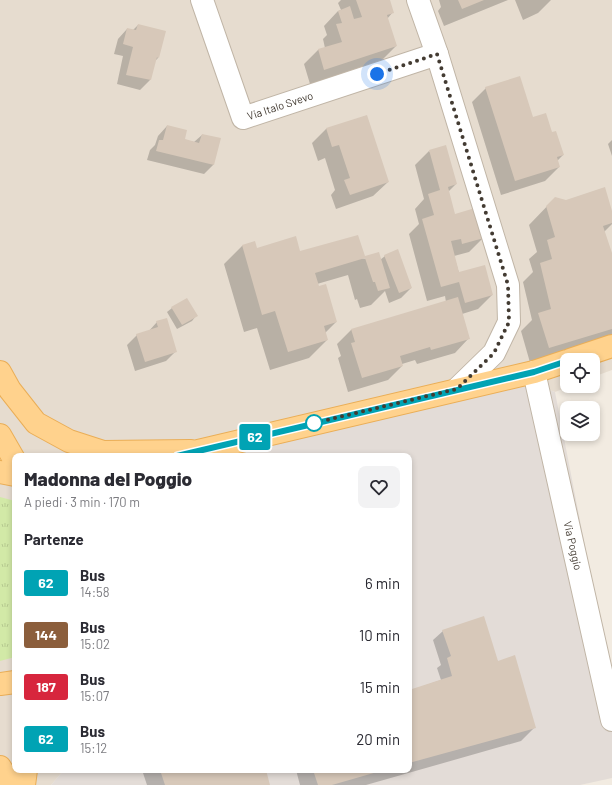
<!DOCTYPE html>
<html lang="it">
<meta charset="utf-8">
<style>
:root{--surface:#fff;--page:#f2f2f3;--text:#2b2b33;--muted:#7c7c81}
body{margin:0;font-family:Barlow,sans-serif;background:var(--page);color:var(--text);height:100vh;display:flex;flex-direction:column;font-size:15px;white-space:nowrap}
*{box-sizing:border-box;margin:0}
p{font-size:13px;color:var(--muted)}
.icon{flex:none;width:22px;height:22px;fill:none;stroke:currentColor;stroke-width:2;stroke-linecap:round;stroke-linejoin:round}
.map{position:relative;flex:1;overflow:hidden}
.side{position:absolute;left:12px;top:453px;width:400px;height:320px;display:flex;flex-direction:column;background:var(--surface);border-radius:8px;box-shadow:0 2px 6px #0003}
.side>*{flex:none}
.badge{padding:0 8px;border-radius:3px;font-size:14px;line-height:26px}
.buttons{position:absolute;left:560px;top:353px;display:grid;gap:8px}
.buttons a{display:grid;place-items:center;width:40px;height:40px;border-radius:8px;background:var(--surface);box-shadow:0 2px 6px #0003;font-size:20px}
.you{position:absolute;width:20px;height:20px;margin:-10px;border:3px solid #fff;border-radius:50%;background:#1a73e8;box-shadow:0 0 0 6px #1a73e833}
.map>.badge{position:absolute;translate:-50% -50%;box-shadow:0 0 0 2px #fff}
h2{padding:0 12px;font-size:15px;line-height:36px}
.round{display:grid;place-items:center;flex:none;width:42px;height:42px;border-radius:8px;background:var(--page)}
.headline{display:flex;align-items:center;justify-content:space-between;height:68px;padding:0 12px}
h1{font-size:19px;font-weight:800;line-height:30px}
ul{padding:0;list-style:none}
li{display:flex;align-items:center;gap:12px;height:52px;padding:0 12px}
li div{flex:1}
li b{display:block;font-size:15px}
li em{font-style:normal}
li .badge{min-width:44px;font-weight:700;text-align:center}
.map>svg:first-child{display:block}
</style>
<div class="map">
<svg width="612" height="785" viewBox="0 0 612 785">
<defs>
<pattern id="grass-tufts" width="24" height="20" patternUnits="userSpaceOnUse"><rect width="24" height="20" fill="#d2e9a7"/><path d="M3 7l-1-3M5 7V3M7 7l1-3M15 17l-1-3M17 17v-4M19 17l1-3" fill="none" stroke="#b6c990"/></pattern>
</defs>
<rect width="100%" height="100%" fill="#f2ebe1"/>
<path fill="#e6dccf" d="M0,0H612V370L593,377V360H567V386H570L555,392L504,375L185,456H15V770H64L51,785H0Z"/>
<path fill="#e3dcd7" d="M504,375L555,392L612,685V778L580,785H51L64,770H409V456H185Z"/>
<path fill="url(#grass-tufts)" d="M0,497L15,501V657L0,661Z"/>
<path fill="#0003" d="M341,0H389L393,12L387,19L396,46L382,60L310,84L304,64L318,50L325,48L323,39L327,35L324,26L338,11L341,10L338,3Z
M439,0H508L444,26L438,11L441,7Z
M515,0H551L538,13L523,20Z
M138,25L158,58L155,61L150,80L140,90L117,84L123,56L114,54L118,39L127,29L133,30Z
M486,88L533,118L551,134L563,155L557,161L559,167L545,181L501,195L472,102Z
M366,116L388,182L373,196L336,209L331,195L335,190L325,158L318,161L312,143L326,129Z
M167,126L184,140L194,142L202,135L214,164L204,174L147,160L150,150L155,145L158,136Z
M612,140V156L608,144Z
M429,151L456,184L448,192L454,215L483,238L469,252L454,256L459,273L492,295L478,309L462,314L469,338L455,353L417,364L415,360L402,364V366L388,380L348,392L338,358L341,356L337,344L351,330L446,302L445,296L427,301L409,234L419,224L415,209L424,199L415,165Z
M555,198L612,214V224L604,232L612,257V340L531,366L521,331L532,320L523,282L533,272L529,259L537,252L529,225Z
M254,242L256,249L380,260L385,256L411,288L401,298L389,303L385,291L371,305L360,308L357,299L355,300L348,275L317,284L336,322L325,333L327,340L309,358L270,370L257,328L244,332L224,264L242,246Z
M172,308L196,316L192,321L177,329L167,312Z
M157,322L176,351L166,361L135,371L127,345L137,335L148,332Z
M443,631L497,660L535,727L521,741L366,785H300L296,770H409V691L441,680L437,668L441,665L433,640Z
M142,770H265L269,785H147Z"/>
<path fill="#d7c8b9" d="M356,0H390L394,13L387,15L397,46L324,70L318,49L342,42L336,24L342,23L338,11L350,6L354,19L362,17Z
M458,0H484L462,9Z
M138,24L166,31L159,58L157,57L151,80L126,75L133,47L123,44L127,28L136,30Z
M520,76L533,117L546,113L552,132L556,131L564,155L557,157L560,167L515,181L485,87Z
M367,115L389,182L350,195L344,180L350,178L339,145L332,147L326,128Z
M167,125L187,130L185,139L199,143L202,134L221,138L214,165L156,151L159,140H163Z
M446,145L457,184L448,187L455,214L475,208L484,238L462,244L461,239L451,241L459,272L485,265L493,295L465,303L459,282L441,287L422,219L434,215L428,194L440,190L429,150Z
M605,187L612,211V223L603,226L612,253V329L549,348L538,313L551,309L540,263L552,259L547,240L555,237L546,206L555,197L566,200Z
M358,235L365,256L379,252L390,288L378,291L375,282H373L365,258L315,273L319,286L326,284L337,322L324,326L328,340L288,352L275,311L262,315L242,245L255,241L257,248L296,236L300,251Z
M398,249L412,288L399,293L384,255Z
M458,297L470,339L431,350L430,347L400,356L403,366L362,378L351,343L355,342L351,329Z
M187,298L198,316L182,325L171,307Z
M167,318L177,352L145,362L136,334L158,327L156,321Z
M484,616L498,661L515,655L536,728L409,763V690L452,676L447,658L451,656L442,630Z
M160,770H266L270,785H165Z
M313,770H384L332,785H318Z"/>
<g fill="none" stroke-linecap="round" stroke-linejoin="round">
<g stroke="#c0b5a6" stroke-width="24">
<g id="minor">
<path id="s1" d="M202,0L243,118L437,54"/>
<path d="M418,0L437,54L508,285L509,322L494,353L457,389"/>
<path id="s2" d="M534,372L612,720"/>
</g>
</g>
<g stroke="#eaae57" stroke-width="24">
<path id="primary" d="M570,360L612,346
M0,372L10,390L36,423L69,441L103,452L191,451
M0,435L15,461
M177,456L534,372L567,361
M0,472L15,475
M0,684L15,682
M0,767L11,785
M24,785L26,770"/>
</g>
<use href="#minor" stroke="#fff" stroke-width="22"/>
<use href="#primary" stroke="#ffd28d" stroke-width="22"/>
</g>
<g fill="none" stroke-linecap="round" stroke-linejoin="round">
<g stroke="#fff" stroke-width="9">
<path id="line" d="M177,456L534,372L567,361"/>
</g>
<use href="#line" stroke="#00a3b4" stroke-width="6"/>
<path stroke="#433b32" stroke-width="4" stroke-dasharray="0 7.2" d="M314,423L457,389L494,353L509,322L508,285L437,54L377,74"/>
</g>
<circle fill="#fff" stroke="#00a3b4" stroke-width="2" cx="314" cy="423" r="8"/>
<g text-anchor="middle" stroke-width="3" stroke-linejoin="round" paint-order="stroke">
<g font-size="11" fill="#433b32" stroke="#fff">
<text dy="4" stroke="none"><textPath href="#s1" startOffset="164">Via Italo Svevo</textPath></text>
<text dy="4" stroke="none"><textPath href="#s2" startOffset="178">Via Poggio</textPath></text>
</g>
</g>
</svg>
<div class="buttons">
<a><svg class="icon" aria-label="locate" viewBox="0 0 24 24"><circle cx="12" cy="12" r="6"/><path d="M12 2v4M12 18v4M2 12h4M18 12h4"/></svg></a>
<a><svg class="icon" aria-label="layers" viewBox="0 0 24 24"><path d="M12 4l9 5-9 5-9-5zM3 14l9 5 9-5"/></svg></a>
</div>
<div class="you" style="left:377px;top:74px"></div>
<b class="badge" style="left:255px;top:437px;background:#00a3b4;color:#fff">62</b>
<section class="side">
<div class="headline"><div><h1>Madonna del Poggio</h1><p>A piedi · 3 min · 170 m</p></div><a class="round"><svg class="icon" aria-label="heart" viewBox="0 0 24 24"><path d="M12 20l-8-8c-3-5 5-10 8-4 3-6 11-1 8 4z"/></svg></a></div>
<h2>Partenze</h2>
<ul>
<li><span class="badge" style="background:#00a3b4;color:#fff">62</span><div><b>Bus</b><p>14:58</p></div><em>6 min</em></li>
<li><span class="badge" style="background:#8b5e3c;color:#fff">144</span><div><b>Bus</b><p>15:02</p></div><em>10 min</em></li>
<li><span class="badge" style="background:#d7263d;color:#fff">187</span><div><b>Bus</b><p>15:07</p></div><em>15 min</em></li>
<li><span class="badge" style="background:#00a3b4;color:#fff">62</span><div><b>Bus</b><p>15:12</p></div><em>20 min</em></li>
</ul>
</section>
</div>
